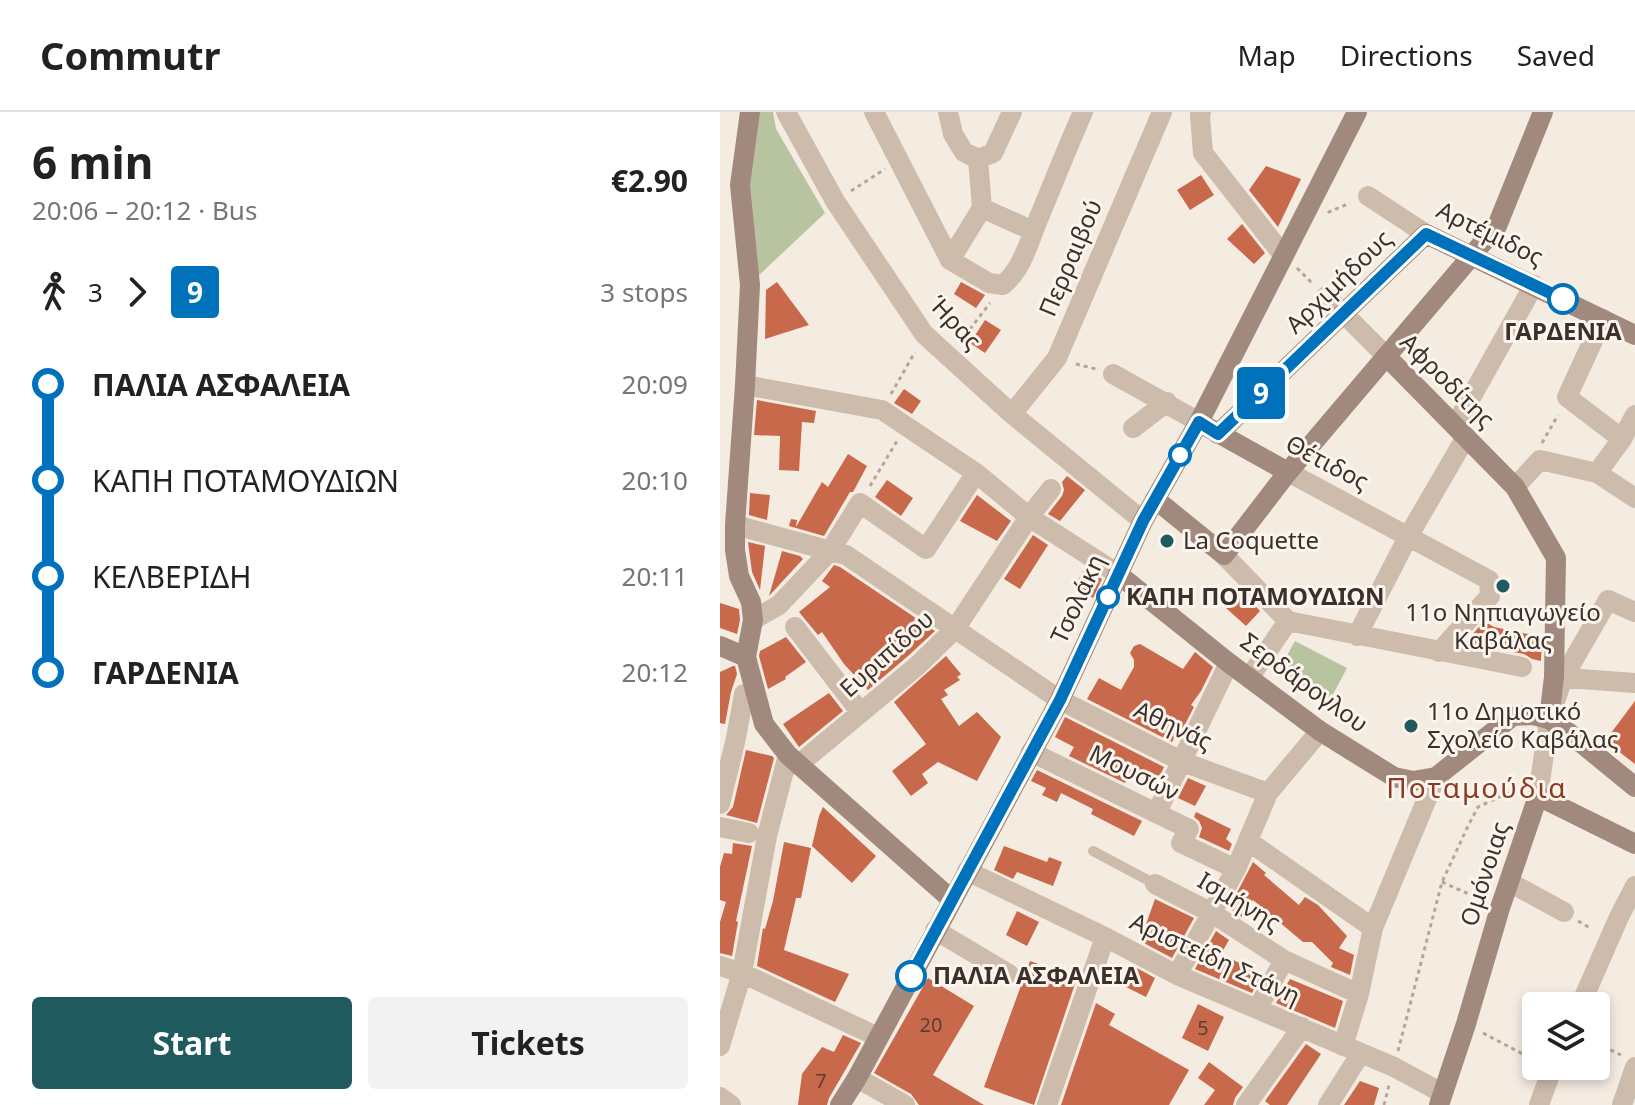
<!DOCTYPE html>
<meta charset="utf-8">
<style>
:root{--surface:#fff;--page:#f2f2f2;--text:#222;--muted:#767676;--line:#e0e0e0;--accent:#1f5a5e}
body{margin:0;font-family:"Noto Sans",sans-serif;background:var(--page);color:var(--text);height:100vh;display:flex;flex-direction:column;font-size:30px;white-space:nowrap}
*{box-sizing:border-box;margin:0}
p{font-size:26px;color:var(--muted)}
.icon{flex:none;width:44px;height:44px;fill:none;stroke:currentColor;stroke-width:2;stroke-linecap:round;stroke-linejoin:round}
.map{position:relative;flex:1;overflow:hidden}
.side{display:flex;flex-direction:column;background:var(--surface);width:720px}
.side>*{flex:none}
.badge{padding:0 16px;border-radius:6px;font-size:28px;line-height:52px}
.fabs{position:absolute;left:802px;top:880px;display:grid;gap:16px}
.fabs a{display:grid;place-items:center;width:88px;height:88px;border-radius:8px;background:var(--surface);box-shadow:0 4px 12px #0003;font-size:40px}
.map>.badge{position:absolute;translate:-50% -50%;box-shadow:0 0 0 4px #fff}
.legs{display:flex;align-items:center;gap:12px;height:88px;padding:0 32px;font-size:26px}
.legs p{margin-inline-start:auto}
.overview{display:flex;align-items:center;justify-content:space-between;height:136px;padding:0 32px}
h1{font-size:44px;font-weight:700;line-height:60px}
.primary-button{display:flex;gap:16px;margin-top:auto;padding:16px 32px}
.primary-button a{flex:1;height:92px;border-radius:8px;background:var(--accent);color:#fff;font-size:32px;font-weight:700;line-height:92px;text-align:center}
.primary-button a+a{background:var(--page);color:var(--text)}
ul{padding:0 32px;list-style:none}
li{display:flex;align-items:center;gap:28px;height:96px;font-size:30px}
li i{display:grid;place-items:center;width:12px;height:100%;margin:0 10px;background:currentColor}
li i::after{content:'';width:20px;height:20px;margin:-10px;border:6px solid;border-radius:50%;background:var(--surface)}
li p{margin-inline-start:auto}
li:first-child i{background:linear-gradient(#0000 50%,currentColor 0)}
li:last-child i{background:linear-gradient(currentColor 50%,#0000 0)}
header{display:flex;align-items:center;gap:48px;box-sizing:border-box;height:112px;padding:0 40px;background:var(--surface);border-bottom:2px solid var(--line)}
header strong{font-size:38px}
nav{display:flex;gap:44px;margin-inline-start:auto;font-size:28px}
main{display:flex;flex:1;min-height:0}
.map>svg:first-child{display:block}
</style>
<header>
<strong>Commutr</strong>
<nav><a>Map</a><a>Directions</a><a>Saved</a></nav>
</header>
<main>
<section class="side">
<div class="overview"><div><h1>6 min</h1><p>20:06 – 20:12 · Bus</p></div><b>€2.90</b></div>
<div class="legs"><svg class="icon" aria-label="walk" viewBox="0 0 24 24"><circle cx="13" cy="4" r="2"/><path d="M13 8l-2 6 4 7M11 14l-3 7M7 12l3-4h3l4 4"/></svg>3<svg class="icon" aria-label="forward" viewBox="0 0 24 24"><path d="M9 5l7 7-7 7"/></svg><b class="badge" style="background:#0072bc;color:#fff">9</b><p>3 stops</p></div>
<ul>
<li><i style="color:#0072bc"></i><b>ΠΑΛΙΑ ΑΣΦΑΛΕΙΑ</b><p>20:09</p></li>
<li><i style="color:#0072bc"></i><span>ΚΑΠΗ ΠΟΤΑΜΟΥΔΙΩΝ</span><p>20:10</p></li>
<li><i style="color:#0072bc"></i><span>ΚΕΛΒΕΡΙΔΗ</span><p>20:11</p></li>
<li><i style="color:#0072bc"></i><b>ΓΑΡΔΕΝΙΑ</b><p>20:12</p></li>
</ul>
<div class="primary-button"><a>Start</a><a>Tickets</a></div>
</section>
<div class="map">
<svg width="915" height="993" viewBox="0 0 915 993">
<rect width="100%" height="100%" fill="#f4ebe1"/>
<path fill="#b8c4a0" d="M39,0H53L56,17L105,101L36,166L26,62Z
M575,529L627,556L610,588L558,560Z"/>
<path fill="#c8694b" d="M546,54L581,67L558,115L529,78Z
M481,63L494,83L470,98L457,78Z
M522,112L545,141L534,152L507,127Z
M57,170L89,213L45,227L46,178Z
M241,170L265,183L256,196L234,182Z
M265,208L281,218L265,241L250,231Z
M184,277L201,289L192,302L174,291Z
M37,288L96,299L94,311L82,310L79,359L59,358L60,324L34,323Z
M128,342L147,354L133,380H130L104,424L69,414L71,407L77,408L76,415L102,370L108,375Z
M347,364L365,378L340,409L328,402L342,384L344,378L342,370Z
M167,368L193,386L181,404L155,385Z
M30,381L50,383L47,408L29,403Z
M257,383L291,409L277,429L240,409Z
M313,423L328,433L300,477L284,467Z
M28,430L45,434L40,478L32,460Z
M62,439L80,444L83,447L49,484Z
M114,453L120,455L215,519L188,544L148,578L124,552L102,520L98,523L79,500L110,475L102,469Z
M365,456L382,467L373,486L354,475Z
M521,479L540,499L526,514L506,496Z
M0,491L19,497L20,508L17,522L0,516Z
M764,509L774,515L822,525L821,549L812,547L804,542L745,531Z
M66,525L86,550L65,565L66,567L48,577L39,544L40,539Z
M420,532L463,557L475,540L493,555L481,579L471,593L474,595L460,622L457,620L452,630L367,587L379,566L401,578L414,555V548L410,541L414,534Z
M226,544L241,562L237,565L240,568L224,578L228,583L221,587L239,614L257,600L281,625L257,669L218,650L202,662L208,671L191,684L172,659L206,632L174,590Z
M13,554H15L17,562L11,580L5,612L0,611V560Z
M109,581L123,599L79,635L63,612Z
M915,589V652L885,629Z
M345,605L444,655L437,670L412,658L405,671L349,644L354,635L335,625Z
M26,638L52,644L54,646L37,711L6,703L13,695Z
M317,658L422,709L414,724L371,702L373,697L341,681L337,690L322,683L326,676L311,669Z
M468,666L486,674L475,694L458,686Z
M103,695L156,744L132,771L92,734L99,704Z
M476,700L511,717L506,727L512,732L509,739L479,725L482,716L479,709L474,705Z
M64,730L91,736L81,786H76L64,838L129,862L115,890L37,854L43,816L45,817L53,789Z
M13,731L32,734L16,809L18,810L12,844L0,841V810L6,790L0,788V755L4,741L12,742Z
M284,734L327,750L329,745L342,750L333,774L297,760L293,767L274,758Z
M533,750L546,761L544,763L579,793L585,785L598,793L627,824L619,836L634,843L630,863L611,855L613,851L592,830H583L533,788L522,805L509,796Z
M435,787L474,806L452,846L420,829Z
M297,799L319,810L307,834L286,823Z
M496,819L509,828L501,842L542,862L532,881L475,857Z
M310,849L357,866L314,993L264,975Z
M415,855L435,866L426,885L406,875Z
M208,866L254,894L213,963L264,993H199L191,982L154,961Z
M570,867L623,889L615,916L556,891Z
M376,891L395,902L389,913L469,958L449,993H341Z
M478,892L504,905L488,939L462,926Z
M123,923L141,931L109,986L107,993H78L82,962L102,935L114,940Z
M586,932L601,942L567,993H550L545,989Z
M489,950L523,975L515,986L513,993H484L495,978L478,966Z
M640,969L659,976L654,993H624Z"/>
<g fill="none" stroke-linecap="round" stroke-linejoin="round">
<path stroke="#b9a596" stroke-width="3" stroke-dasharray="4 4" stroke-linecap="butt" d="M131,79L165,57
M608,99L609,100L630,91
M577,156L592,171
M240,230L270,191
M356,252L376,257
M171,282L195,240
M822,331L838,303
M150,374L177,329
M722,770L762,788
M858,809L872,817
M763,921L816,949
M876,931L901,943
M678,939L722,770L748,714L758,695L792,679L801,680
M664,993L669,973"/>
<path stroke="#cdbbac" stroke-width="10" d="M373,739L435,772"/>
<path stroke="#cdbbac" stroke-width="20" d="M66,0L115,89L204,222L292,302L423,409
M154,0L230,148L269,171L283,173C304,155 309,128 320,103C334,69 348,34 363,0
M228,0L233,22L244,40L258,47L262,96L313,119
M481,0L480,3L483,41L563,143
M258,47L273,41L292,0
M648,84L706,122
M230,148L262,96
M606,184L667,245
M883,207L847,285L902,327
M393,262L479,310
M25,273L162,298L256,361L309,405L398,462
M292,302L337,246L442,0
M735,314L814,173
M413,316L447,290
M568,360L769,468L770,484L719,540
M877,361L902,327L915,303
M795,375L820,348L877,361L915,386
M15,413L126,443L340,588L463,650L548,681
M504,443L568,509L802,555
M33,508L59,493L110,439L140,391L206,437L256,361
M75,515L141,601
M637,524L689,423L746,325
M834,565L915,571
M529,566L568,509
M311,640L469,717L461,731L516,757
M78,653L197,554L235,517L309,405L331,377
M818,684L829,607L843,566L888,488L915,500
M0,692L16,626L24,582
M437,700L509,551
M0,715L29,721
M528,729L653,816
M247,759L385,825L457,863L674,955L722,981
M789,770L844,800
M435,772L492,801L564,848L639,882
M215,818L289,862
M0,854L22,861L158,925
M457,863L516,757L548,681L600,619
M860,894L899,805L915,774
M538,896L564,848
M0,934L22,861L47,724L68,643
M623,934L639,882L653,816L716,665
M137,966L185,993
M0,985L11,993
M327,993L385,825
M526,993L582,915
M608,993L641,941
M819,993L833,954
M902,993L915,955"/>
<path stroke="#a18a7d" stroke-width="20" d="M30,0L20,73L30,173L25,273L15,413V438L19,464L31,490L33,508L26,545L44,612L68,643L232,788
M667,245L795,375L836,446L834,565L829,607
M489,316L568,360
M498,322L706,122L915,223
M435,387L504,443L568,360L777,114L823,0
M398,462L509,551L600,619L674,665L693,669L716,665L793,604L813,603L829,607L849,621L915,675
M0,534L26,545
M120,993L137,966L340,588L423,409L479,310L637,0
M719,993L746,912L780,796L818,684L915,732"/>
</g>
<g fill="none" stroke-linecap="round" stroke-linejoin="round">
<g stroke="#fff" stroke-width="18">
<path id="line-1" d="M191,864L340,588L423,409L479,310L498,322L706,122L843,187"/>
</g>
<use href="#line-1" stroke="#0072bc" stroke-width="12"/>
</g>
<g fill="#fff" stroke="#0072bc" stroke-width="4">
<circle cx="843" cy="187" r="14"/>
<circle cx="460" cy="343" r="10"/>
<circle cx="388" cy="485" r="10"/>
<circle cx="191" cy="864" r="14"/>
</g>
<g fill="#1f5a5e" stroke="#fbf5ee" stroke-width="3">
<circle cx="447" cy="429" r="8"/>
<circle cx="783" cy="474" r="8"/>
<circle cx="691" cy="614" r="8"/>
</g>
<g text-anchor="middle" stroke-width="6" stroke-linejoin="round" paint-order="stroke">
<g font-size="20" fill="#5e3e33">
<text x="211" y="920">20</text>
<text x="483" y="923">5</text>
<text x="101" y="976">7</text>
</g>
<g font-size="24" fill="#3b302b" stroke="#fbf5ee">
<text transform="translate(770 122) rotate(26)" y="8">Αρτέμιδος</text>
<text transform="translate(351 146) rotate(-67)" y="8">Περραιβού</text>
<text transform="translate(619 170) rotate(-44)" y="8">Αρχιμήδους</text>
<text transform="translate(235 211) rotate(47)" y="8">Ήρας</text>
<text transform="translate(727 269) rotate(45)" y="8">Αφροδίτης</text>
<text transform="translate(607 351) rotate(28)" y="8">Θέτιδος</text>
<text transform="translate(358 487) rotate(-65)" y="8">Τσολάκη</text>
<text transform="translate(167 542) rotate(-42)" y="8">Ευριπίδου</text>
<text transform="translate(584 571) rotate(36)" y="8">Σερδάρογλου</text>
<text transform="translate(453 614) rotate(25)" y="8">Αθηνάς</text>
<text transform="translate(414 661) rotate(26)" y="8">Μουσών</text>
<text transform="translate(765 762) rotate(-72)" y="8">Ομόνοιας</text>
<text transform="translate(519 790) rotate(31)" y="8">Ισμήνης</text>
<text transform="translate(495 847) rotate(25)" y="8">Αριστείδη Στάνη</text>
</g>
<g font-size="24" font-weight="bold" fill="#3b302b" stroke="#fbf5ee" text-anchor="start">
<text x="843" y="228" text-anchor="middle">ΓΑΡΔΕΝΙΑ</text>
<text x="406" y="493">ΚΑΠΗ ΠΟΤΑΜΟΥΔΙΩΝ</text>
<text x="213" y="872">ΠΑΛΙΑ ΑΣΦΑΛΕΙΑ</text>
</g>
<g font-size="24" fill="#3b302b" stroke="#fbf5ee" text-anchor="start">
<text x="463" y="437">La Coquette</text>
<text x="783" y="509" text-anchor="middle">11ο Νηπιαγωγείο<tspan x="783" dy="28">Καβάλας</tspan></text>
<text x="707" y="608">11ο Δημοτικό<tspan x="707" dy="28">Σχολείο Καβάλας</tspan></text>
</g>
<g font-size="28" letter-spacing="2" fill="#8c3b22" stroke="#fbf5ee">
<text x="757" y="686">Ποταμούδια</text>
</g>
</g>
</svg>
<div class="fabs">
<a><svg class="icon" aria-label="layers" viewBox="0 0 24 24"><path d="M12 4l9 5-9 5-9-5zM3 14l9 5 9-5"/></svg></a>
</div>
<b class="badge" style="left:541px;top:281px;background:#0072bc;color:#fff">9</b>
</div>
</main>
